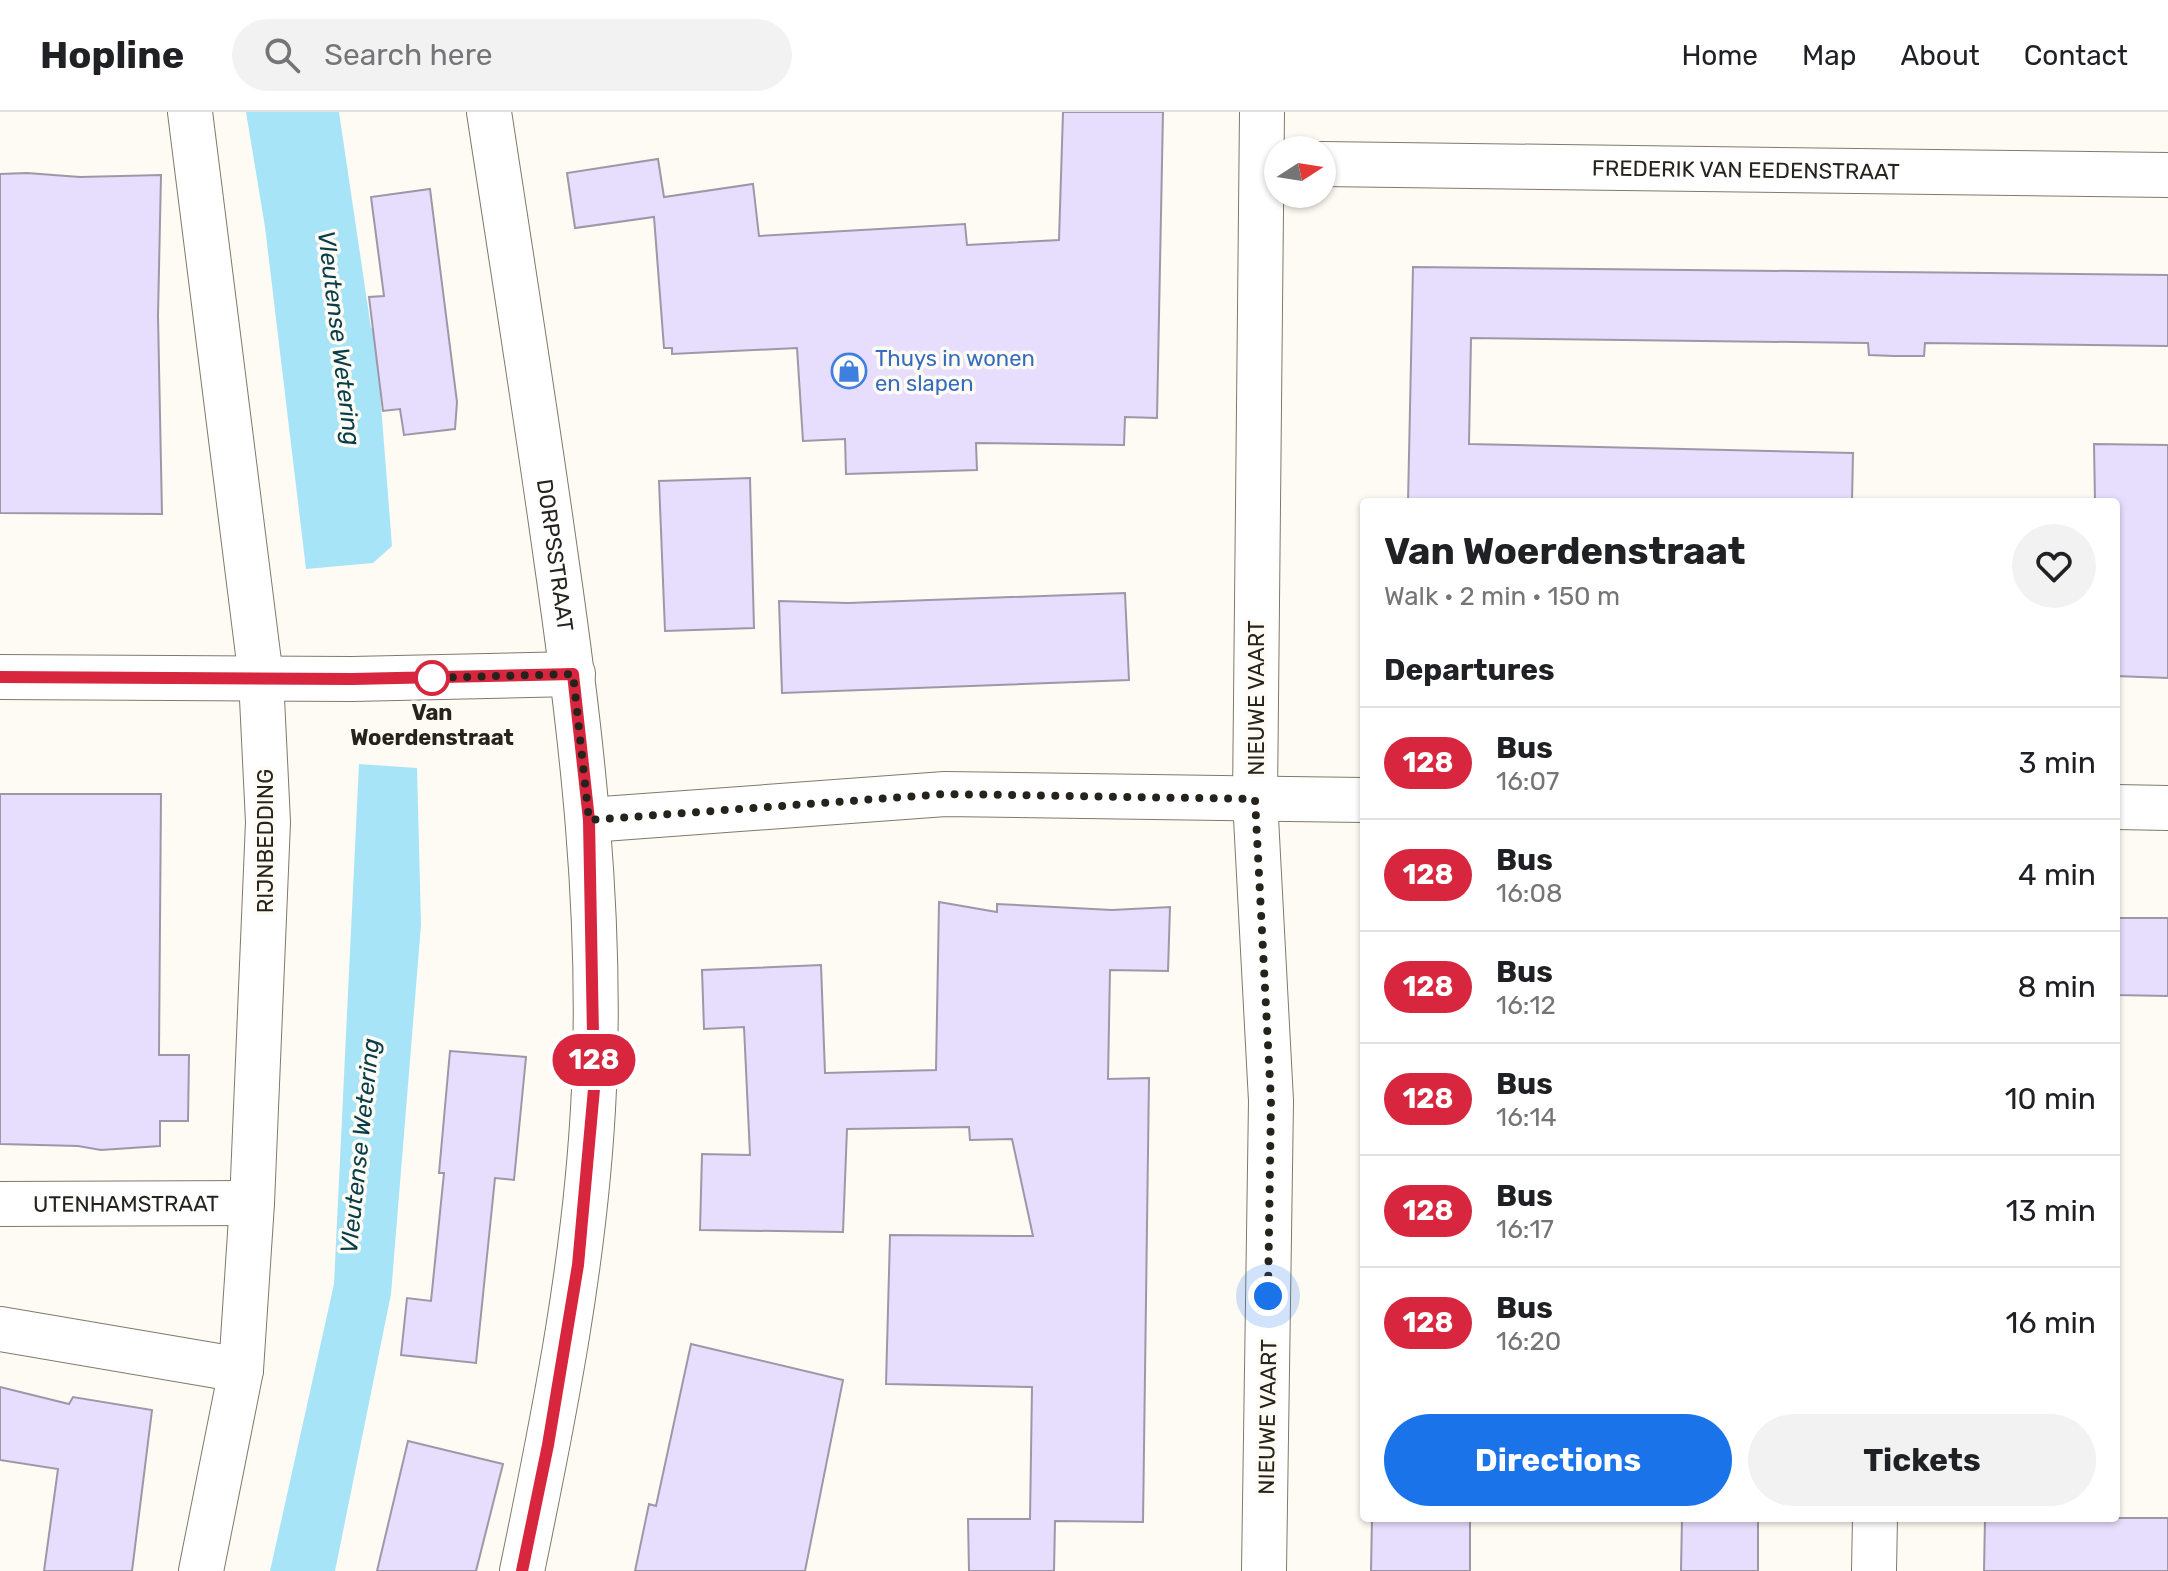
<!DOCTYPE html>
<meta charset="utf-8">
<style>
:root{--surface:#fff;--page:#f2f2f2;--text:#202124;--muted:#757577;--line:#e0e0e0;--accent:#1a73e8}
body{margin:0;font-family:Rubik,sans-serif;background:var(--page);color:var(--text);height:100vh;display:flex;flex-direction:column;font-size:30px;white-space:nowrap}
*{box-sizing:border-box;margin:0}
p{font-size:26px;color:var(--muted)}
.icon{flex:none;width:44px;height:44px;fill:none;stroke:currentColor;stroke-width:2;stroke-linecap:round;stroke-linejoin:round}
.map{position:relative;flex:1;overflow:hidden}
.panel{position:absolute;left:1360px;top:386px;width:760px;height:1024px;display:flex;flex-direction:column;background:var(--surface);border-radius:8px;box-shadow:0 2px 6px #0004}
.panel>*{flex:none}
.badge{padding:0 16px;border-radius:26px;font-size:28px;line-height:52px}
.needle{width:52px;rotate:78deg}
.tools{position:absolute;left:1264px;top:24px;display:grid;gap:16px}
.tools a{display:grid;place-items:center;width:72px;height:72px;border-radius:50%;background:var(--surface);box-shadow:0 2px 6px #0004;font-size:40px}
.you{position:absolute;width:40px;height:40px;margin:-20px;border:6px solid #fff;border-radius:50%;background:#1a73e8;box-shadow:0 0 0 12px #1a73e833}
.map>.badge{position:absolute;translate:-50% -50%;box-shadow:0 0 0 4px #fff}
h2{padding:0 24px;font-size:30px;line-height:72px}
.round{display:grid;place-items:center;flex:none;width:84px;height:84px;border-radius:42px;background:var(--page)}
.head{display:flex;align-items:center;justify-content:space-between;height:136px;padding:0 24px}
h1{font-size:38px;font-weight:700;line-height:60px}
.primary-button{display:flex;gap:16px;margin-top:auto;padding:16px 24px}
.primary-button a{flex:1;height:92px;border-radius:48px;background:var(--accent);color:#fff;font-size:32px;font-weight:700;line-height:92px;text-align:center}
.primary-button a+a{background:var(--page);color:var(--text)}
ul{padding:0;list-style:none}
li{display:flex;align-items:center;gap:24px;height:112px;padding:0 24px;border-top:2px solid var(--line)}
li div{flex:1}
li b{display:block;font-size:30px}
li em{font-style:normal}
li .badge{min-width:88px;font-weight:700;text-align:center}
header{display:flex;align-items:center;gap:48px;box-sizing:border-box;height:112px;padding:0 40px;background:var(--surface);border-bottom:2px solid var(--line)}
header strong{font-size:38px}
nav{display:flex;gap:44px;margin-inline-start:auto;font-size:28px}
.search{width:560px;height:72px;background:var(--page);display:flex;align-items:center;gap:20px;box-sizing:border-box;padding:0 28px;border-radius:44px;color:var(--muted);font-size:30px}
.map>svg:first-child{display:block}
</style>
<header>
<strong>Hopline</strong>
<div class="search"><svg class="icon" aria-label="search" viewBox="0 0 24 24"><circle cx="10" cy="10" r="6"/><path d="M15 15l6 6"/></svg>Search here</div>
<nav><a>Home</a><a>Map</a><a>About</a><a>Contact</a></nav>
</header>
<div class="map">
<svg width="2168" height="1459" viewBox="0 0 2168 1459">
<rect width="100%" height="100%" fill="#fefbf4"/>
<path fill="#a8e4f7" d="M246,0H339L371,216H375L392,434L373,451L306,457L265,115Z
M359,652L417,656L421,813L391,1182L335,1459H270L334,1172Z"/>
<path fill="#e7ddfd" stroke="#9c98a7" stroke-width="2" d="M1063,0H1163L1157,306L1125,305L1124,333L976,331L977,358L846,362L845,327L803,329L797,236L672,242V236H664L654,105L575,116L567,61L658,47L664,85L753,72L759,124L965,112L967,133L1059,128Z
M27,61L80,65L161,63L158,204L162,402L0,401V62Z
M430,77L457,290L455,317L404,323L400,297L383,299L369,185L384,184L371,85Z
M1413,155L2168,163V234L1925,231L1924,244H1894L1869,243L1868,231L1471,226L1469,332L1853,341L1852,389L1408,390Z
M2094,332L2168,333V566L2116,564V390H2095Z
M750,366L754,516L665,519L659,369Z
M1125,481L1129,568L782,581L779,489L848,491Z
M0,682H161L159,943H189L188,1009H160V1034L101,1038L78,1034L0,1032Z
M939,790L997,800V792L1112,798L1170,795L1168,859L1110,858L1108,967L1149,966L1143,1410L1055,1409L1054,1459H969L968,1407H1030L1032,1275L886,1272L890,1123L1033,1124L1012,1027L970,1028L969,1015L847,1017L843,1120L700,1118L702,1042L750,1043L744,915L704,917L702,858L821,853L825,961L936,958Z
M2116,806H2168V884L2116,883Z
M450,939L526,945L514,1068L495,1066L476,1251L401,1243L407,1186L431,1189L444,1061H439Z
M691,1232L843,1268L805,1459H635L649,1392L656,1394Z
M0,1275L69,1292L73,1285L152,1298L132,1459H44L58,1357L0,1348Z
M408,1329L503,1352L476,1459H377Z
M1372,1406H1470V1459H1371Z
M1682,1406H1758V1459H1681Z
M1985,1406H2168V1459H1984Z"/>
<g fill="none" stroke-linecap="round" stroke-linejoin="round">
<g stroke="#80796b" stroke-width="46">
<g id="minor">
<path d="M190,0L261,566L268,710L252,1091L241,1258L201,1459"/>
<path id="s1" d="M489,0C512,151 536,302 557,453C582,626 602,801 594,977C587,1139 555,1300 522,1459"/>
<path d="M1262,0L1255,687L1271,989L1264,1459"/>
<path id="s2" d="M1322,52L2168,63"/>
<path d="M0,565L352,567L573,562"/>
<path d="M2116,695L2168,696"/>
<path d="M589,708L945,682L1364,688"/>
<path id="s3" d="M0,1092L252,1091"/>
<path d="M0,1217L241,1258"/>
<path d="M1874,1459L1875,1406"/>
</g>
</g>
<use href="#minor" stroke="#fff" stroke-width="44"/>
</g>
<g fill="none" stroke-linecap="round" stroke-linejoin="round">
<g stroke="#fff" stroke-width="18">
<path id="line" d="M0,565L352,567L573,562L589,708L594,977L578,1153L548,1333L522,1459"/>
</g>
<use href="#line" stroke="#d7263d" stroke-width="12"/>
<path stroke="#26231d" stroke-width="8" stroke-dasharray="0 14.4" d="M432,566H428L573,562L589,708L945,682L1255,687L1271,989L1268,1184"/>
</g>
<defs>
<g id="shop-ring" transform="scale(1.8)"><circle r="9.5" fill="#fefbf4" stroke="#3f7fe0" stroke-width="1.5"/><path d="M-5-2.5h2.3a2.7 3.5 0 0 1 5.4 0H5L5.5 6h-11ZM-1.5-2.5h3a1.5 2.3 0 0 0-3 0Z" fill="#3f7fe0"/></g>
</defs>
<g fill-rule="evenodd">
<use href="#shop-ring" x="849" y="259"/>
</g>
<circle fill="#fff" stroke="#d7263d" stroke-width="4" cx="432" cy="566" r="16"/>
<g text-anchor="middle" stroke-width="7" stroke-linejoin="round" paint-order="stroke">
<g font-size="22" fill="#26231d" stroke="#fefbf4">
<text dy="8" stroke="none"><textPath href="#s2" startOffset="424">FREDERIK VAN EEDENSTRAAT</textPath></text>
<text dy="8" stroke="none"><textPath href="#s1" startOffset="448">DORPSSTRAAT</textPath></text>
<text transform="translate(1256 586) rotate(-90)" y="8">NIEUWE VAART</text>
<text transform="translate(265 729) rotate(-90)" y="8">RIJNBEDDING</text>
<text dy="8" stroke="none"><textPath href="#s3" startOffset="126">UTENHAMSTRAAT</textPath></text>
<text transform="translate(1267 1305) rotate(-89)" y="8">NIEUWE VAART</text>
</g>
<g font-size="22" fill="#366cbe" stroke="#fefbf4" text-anchor="start">
<text x="875" y="254">Thuys in wonen<tspan x="875" dy="25">en slapen</tspan></text>
</g>
<g font-size="22" font-weight="bold" fill="#26231d" stroke="#fefbf4">
<text x="432" y="608">Van<tspan x="432" dy="25">Woerdenstraat</tspan></text>
</g>
<g font-size="24" font-style="italic" fill="#083d4a" stroke="#fefbf4">
<text transform="translate(339 226) rotate(83)" y="8">Vleutense Wetering</text>
<text transform="translate(360 1034) rotate(-84)" y="8">Vleutense Wetering</text>
</g>
</g>
</svg>
<div class="tools">
<a><svg class="needle" viewBox="-14 -14 28 28"><path d="M0-13l5 13h-10z" fill="#e53935"/><path d="M0 13l5-13h-10z" fill="#757577"/></svg></a>
</div>
<div class="you" style="left:1268px;top:1184px"></div>
<b class="badge" style="left:594px;top:948px;background:#d7263d;color:#fff">128</b>
<section class="panel">
<div class="head"><div><h1>Van Woerdenstraat</h1><p>Walk · 2 min · 150 m</p></div><a class="round"><svg class="icon" aria-label="heart" viewBox="0 0 24 24"><path d="M12 20l-8-8c-3-5 5-10 8-4 3-6 11-1 8 4z"/></svg></a></div>
<h2>Departures</h2>
<ul>
<li><span class="badge" style="background:#d7263d;color:#fff">128</span><div><b>Bus</b><p>16:07</p></div><em>3 min</em></li>
<li><span class="badge" style="background:#d7263d;color:#fff">128</span><div><b>Bus</b><p>16:08</p></div><em>4 min</em></li>
<li><span class="badge" style="background:#d7263d;color:#fff">128</span><div><b>Bus</b><p>16:12</p></div><em>8 min</em></li>
<li><span class="badge" style="background:#d7263d;color:#fff">128</span><div><b>Bus</b><p>16:14</p></div><em>10 min</em></li>
<li><span class="badge" style="background:#d7263d;color:#fff">128</span><div><b>Bus</b><p>16:17</p></div><em>13 min</em></li>
<li><span class="badge" style="background:#d7263d;color:#fff">128</span><div><b>Bus</b><p>16:20</p></div><em>16 min</em></li>
</ul>
<div class="primary-button"><a>Directions</a><a>Tickets</a></div>
</section>
</div>
